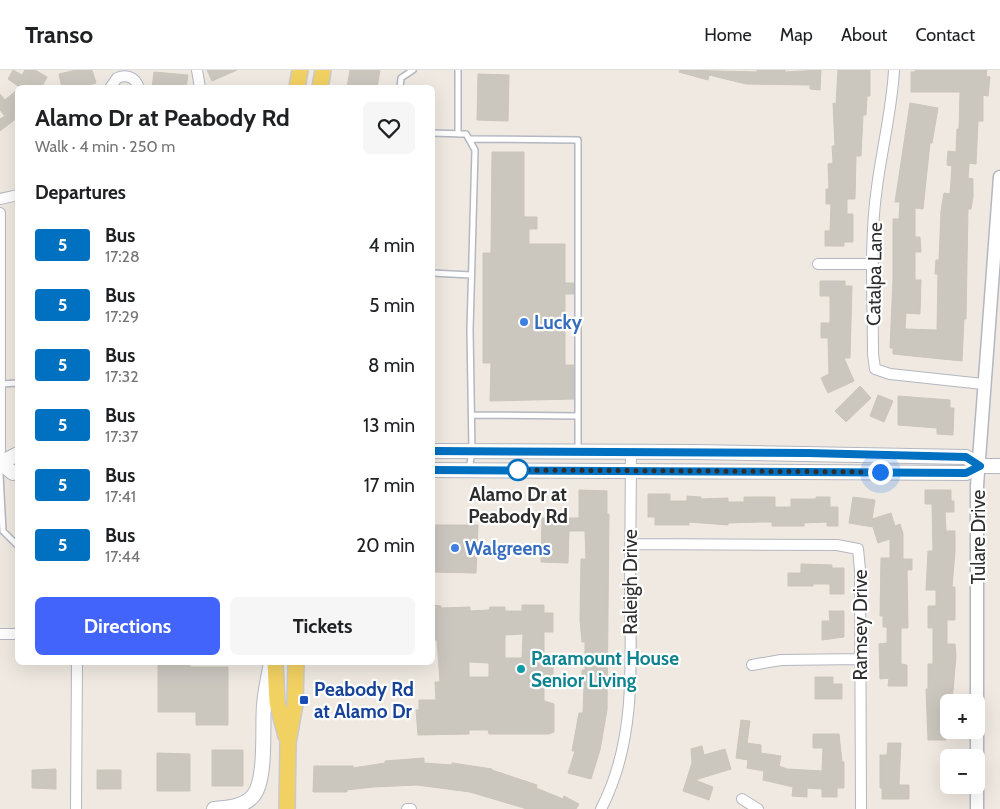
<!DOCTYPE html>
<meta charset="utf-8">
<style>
:root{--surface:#fff;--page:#f6f6f6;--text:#202124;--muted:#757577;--line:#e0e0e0;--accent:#4264fb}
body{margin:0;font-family:Cabin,sans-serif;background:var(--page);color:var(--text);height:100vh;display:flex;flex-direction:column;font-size:19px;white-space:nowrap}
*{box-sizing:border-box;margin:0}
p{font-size:16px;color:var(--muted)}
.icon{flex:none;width:28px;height:28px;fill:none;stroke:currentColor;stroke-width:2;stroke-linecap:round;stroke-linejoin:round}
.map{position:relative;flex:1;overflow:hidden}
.sheet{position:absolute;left:15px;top:15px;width:420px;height:580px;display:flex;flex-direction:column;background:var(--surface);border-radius:8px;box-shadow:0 5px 20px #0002}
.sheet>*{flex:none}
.badge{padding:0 10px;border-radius:4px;font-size:18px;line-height:32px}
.controls{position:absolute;left:940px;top:624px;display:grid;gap:10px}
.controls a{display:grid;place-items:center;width:45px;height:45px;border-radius:8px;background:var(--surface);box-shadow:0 5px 20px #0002;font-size:25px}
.you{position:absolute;width:25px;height:25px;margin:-12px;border:4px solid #fff;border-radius:50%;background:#1a73e8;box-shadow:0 0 0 8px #1a73e833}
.map>.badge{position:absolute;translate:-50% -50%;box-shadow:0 0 0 2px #fff}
h2{padding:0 20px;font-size:19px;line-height:45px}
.round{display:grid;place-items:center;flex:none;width:52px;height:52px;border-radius:8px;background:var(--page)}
.summary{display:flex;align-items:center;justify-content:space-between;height:85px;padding:0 20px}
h1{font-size:24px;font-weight:700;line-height:38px}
.action{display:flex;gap:10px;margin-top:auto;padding:10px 20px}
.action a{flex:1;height:58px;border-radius:8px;background:var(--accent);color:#fff;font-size:20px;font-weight:700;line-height:58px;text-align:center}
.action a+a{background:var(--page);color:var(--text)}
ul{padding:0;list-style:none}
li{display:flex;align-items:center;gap:15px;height:60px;padding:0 20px}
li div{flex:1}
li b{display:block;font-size:19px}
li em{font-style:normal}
li .badge{min-width:55px;font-weight:700;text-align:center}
header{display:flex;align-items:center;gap:30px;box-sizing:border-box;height:70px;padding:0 25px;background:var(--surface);border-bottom:1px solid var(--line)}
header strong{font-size:24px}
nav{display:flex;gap:28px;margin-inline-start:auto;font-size:18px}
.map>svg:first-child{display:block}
</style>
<header>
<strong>Transo</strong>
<nav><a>Home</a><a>Map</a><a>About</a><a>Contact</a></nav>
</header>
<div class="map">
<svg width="1000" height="739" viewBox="0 0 1000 739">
<rect width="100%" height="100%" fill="#efe9e1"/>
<path fill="#cbc7bf" stroke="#cbc5ba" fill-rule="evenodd" d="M13,0L22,5L25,0H35L47,7L41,18H21L8,9Z
M76,0H92L96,13L85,16V18H62L59,4Z
M207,0H237L212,11Z
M350,0H380L377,18H347Z
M680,0L757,2V0H785V2L821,0L820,20L810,19V15L746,14L709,5L708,10L679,2Z
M838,0H870V26H867L866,45H863L861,86H856L855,129H847V144H853V172H844V176H825V161H830L831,134H826V119H829L828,94L833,93L832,76H835L833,33L836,34Z
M915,0H987L986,6L990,7L988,26L983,25V51H978L976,94L969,93L968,108L973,109V127L971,139H968L966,249H964L962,291L893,284V278H890L893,210V149H899L900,132H895L910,33L938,38L932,73H930L923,139L915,138V167H920L921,182H915V210H921L920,244L906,243L905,259L937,260L938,204H935L936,190H939L941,141L944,123L950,124L952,96L947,95L948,81L956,82L957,59H959L960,22H911V2H915Z
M154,2L188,5L186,18H152Z
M478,4L509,5L508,51L477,50Z
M18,19V47L0,61V49L5,46L0,40V24L5,30Z
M492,82H524V147H537V159H529V174H565V213H574V224H565V295H574V329L490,331L491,293H483V183H491Z
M820,211H845V216H852L850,288H844L854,311L828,323L821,308L829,304L828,268H821V253H830V226H820Z
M860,316L871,328L846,352L835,341Z
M878,325L893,331L884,352L870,346Z
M898,326L950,330V338H954L953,365L937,364V358L898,355Z
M579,420L607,421V444H609L607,640L600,680L591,709L568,703L575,681H572L579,643H583L584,617H582V600H585V572H582L580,550L581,489H586L585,461H569L568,493L541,492L542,448H579Z
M925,420H951V431H954V442H945L946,461H955V482L952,517H955V550H947V574H955L956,586L952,632H949V662H946V670H928L926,619H928V594H933V558H928V536H936V520H926L928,481H933L932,434H925Z
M648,424H670V431H687V426L701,427V429L728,428V432H744V427H775V437H791V429H816V427H830V437H838V456H827V452L804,453V456H772V452H761L728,453V455L689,452V455H655V447H648Z
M853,427L875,430L872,449L891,443L895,456L900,454L903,464V489H912V500H907L908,558H901V594L907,595V616H888L889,608L880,609L879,574L887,573V557H883V546H880L881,488H890V469L878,473L873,457L849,453Z
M432,455H478L476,503L432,502Z
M801,494L832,495V498H844V524H830V514H813V516H788V503H801Z
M432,535L441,536V538L470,537V541L489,540L490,537H505V541H522V535H544V543H553V562H544V590H553V610H544V631L554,634V662L549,664H489L488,660H469V664L418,665L416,640H419V630H436L435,612H440L437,570H432ZM523,564L522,588H505V565ZM469,592L489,593V607H469Z
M829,541H844V567L822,570V551H830Z
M158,592H190V597H228V655H196V642H158Z
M815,607H833V614H842V629H815Z
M741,650L750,651L747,673L761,675V683L781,686L779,696L787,699L822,701L823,678H813V664H839L842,692H844V718H837V727H822V719L807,718V727L792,726L793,717L763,710L764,701L747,698L748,690L736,688Z
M888,673H901L899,715H909V729H882V718H880V685H887Z
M702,676L704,685L725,679L731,699L695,710L713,717L709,730L683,721L692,693L691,679Z
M212,680H243V716H212Z
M157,683L190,684V721H157Z
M424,688V693L452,695V693L492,699V700L537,715L536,718L563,729L564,726L579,734L576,739H527L470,722L417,715L373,717L347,720V722H313L314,696H353V698L385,693V691Z
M56,699V719L32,718V700Z
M97,700H121V719H97Z"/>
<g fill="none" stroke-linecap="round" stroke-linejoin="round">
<g stroke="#b4b7c1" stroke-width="8">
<path id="service" d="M458,0V64
M400,18L401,8L413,0
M432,63L466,64L475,80L470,260L472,381L469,400
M471,69L578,70V346L472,345
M432,203L471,205
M1,314L18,313
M578,381V346
M0,404L3,461L18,476"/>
</g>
<g stroke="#b4b7c1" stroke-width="12">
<path id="minor" d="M197,0L200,18
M894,0C892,39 882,78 877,117C869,172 873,229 873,284L875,299L890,304L983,314
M110,18L117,8C127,4 135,7 139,18
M0,129L18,125
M0,143V381
M818,194H873
M630,474L837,475L858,479L860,500L861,739
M0,564H18
M752,595L781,590L860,589
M742,729L758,739
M76,739L77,592
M407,739H411
M601,739C636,672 631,596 630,522C630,475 631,428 631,381"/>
</g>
<g stroke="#b4b7c1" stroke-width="15">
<path id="tertiary" d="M977,739V416L1000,107"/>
</g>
<g stroke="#b4b7c1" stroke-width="16">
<path id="secondary" d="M432,381L696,382L966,387L980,396
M0,393L13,403L18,402
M0,393L18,384
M432,400L966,403L980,396H1000
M214,739C227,738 244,737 253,726C267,710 262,656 264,635C265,620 269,606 271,592"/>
</g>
<g stroke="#c9c9c9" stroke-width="18">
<path id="primary" d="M297,18L300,0
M320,18L323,0
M275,592L277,632L286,666
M287,739L288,673L295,634L296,592"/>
</g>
<use href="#service" stroke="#fff" stroke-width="5"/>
<use href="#minor" stroke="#fff" stroke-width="10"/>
<use href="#tertiary" stroke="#fff" stroke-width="12"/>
<use href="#secondary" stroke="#fff" stroke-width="14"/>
<use href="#primary" stroke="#f2d163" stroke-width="15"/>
</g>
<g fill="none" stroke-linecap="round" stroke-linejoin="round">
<g stroke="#fff" stroke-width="11">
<path id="line" d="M432,381L808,383L966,387L980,396L966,403L432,400"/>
</g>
<use href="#line" stroke="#0070c0" stroke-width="8"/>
<path stroke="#2e2e2e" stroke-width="5" stroke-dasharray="0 9" d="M518,400H514L880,402"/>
</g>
<g fill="#3f7fe0" stroke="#fff" stroke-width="2">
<circle cx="524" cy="252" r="5"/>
<circle cx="455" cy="478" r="5"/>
</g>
<circle fill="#fff" stroke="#0070c0" stroke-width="2.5" cx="518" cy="400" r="10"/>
<circle fill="#0f9aa8" stroke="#fff" stroke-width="2" cx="521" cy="599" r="5"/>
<rect fill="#1a4fb4" stroke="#fff" stroke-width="2" x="299" y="625" width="10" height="10" rx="2.5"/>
<g text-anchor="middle" stroke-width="4.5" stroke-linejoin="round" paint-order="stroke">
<g font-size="19" fill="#2e2e2e" stroke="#fff">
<text transform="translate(874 204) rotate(-89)" y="7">Catalpa Lane</text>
<text transform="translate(978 467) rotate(-90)" y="7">Tulare Drive</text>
<text transform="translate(630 512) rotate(-90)" y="7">Raleigh Drive</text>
<text transform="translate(860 555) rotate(-90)" y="7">Ramsey Drive</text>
</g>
<g font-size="19" font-weight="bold" fill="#366cbe" stroke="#fff" text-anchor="start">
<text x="534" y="259">Lucky</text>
<text x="465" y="485">Walgreens</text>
</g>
<g font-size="19" font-weight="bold" fill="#2e2e2e" stroke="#fff">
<text x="518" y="431">Alamo Dr at<tspan x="518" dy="22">Peabody Rd</tspan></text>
</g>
<g font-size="19" font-weight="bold" fill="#0d838f" stroke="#fff" text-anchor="start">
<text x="531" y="595">Paramount House<tspan x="531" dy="22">Senior Living</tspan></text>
</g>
<g font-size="19" font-weight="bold" fill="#164399" stroke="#fff" text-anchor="start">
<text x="314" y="626">Peabody Rd<tspan x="314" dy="22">at Alamo Dr</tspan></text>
</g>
</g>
</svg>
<div class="controls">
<a>+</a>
<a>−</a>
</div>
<div class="you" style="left:880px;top:402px"></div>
<section class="sheet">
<div class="summary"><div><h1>Alamo Dr at Peabody Rd</h1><p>Walk · 4 min · 250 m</p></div><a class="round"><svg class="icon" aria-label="heart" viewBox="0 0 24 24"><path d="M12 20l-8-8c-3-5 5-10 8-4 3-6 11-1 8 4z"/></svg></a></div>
<h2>Departures</h2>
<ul>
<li><span class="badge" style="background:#0070c0;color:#fff">5</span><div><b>Bus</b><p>17:28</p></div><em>4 min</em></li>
<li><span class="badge" style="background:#0070c0;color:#fff">5</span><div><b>Bus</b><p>17:29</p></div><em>5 min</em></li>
<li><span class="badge" style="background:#0070c0;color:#fff">5</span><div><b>Bus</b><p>17:32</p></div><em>8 min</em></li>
<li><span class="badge" style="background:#0070c0;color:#fff">5</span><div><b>Bus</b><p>17:37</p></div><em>13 min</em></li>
<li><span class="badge" style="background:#0070c0;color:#fff">5</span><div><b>Bus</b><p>17:41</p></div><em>17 min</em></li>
<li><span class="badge" style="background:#0070c0;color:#fff">5</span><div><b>Bus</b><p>17:44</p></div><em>20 min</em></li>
</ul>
<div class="action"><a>Directions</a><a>Tickets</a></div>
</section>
</div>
